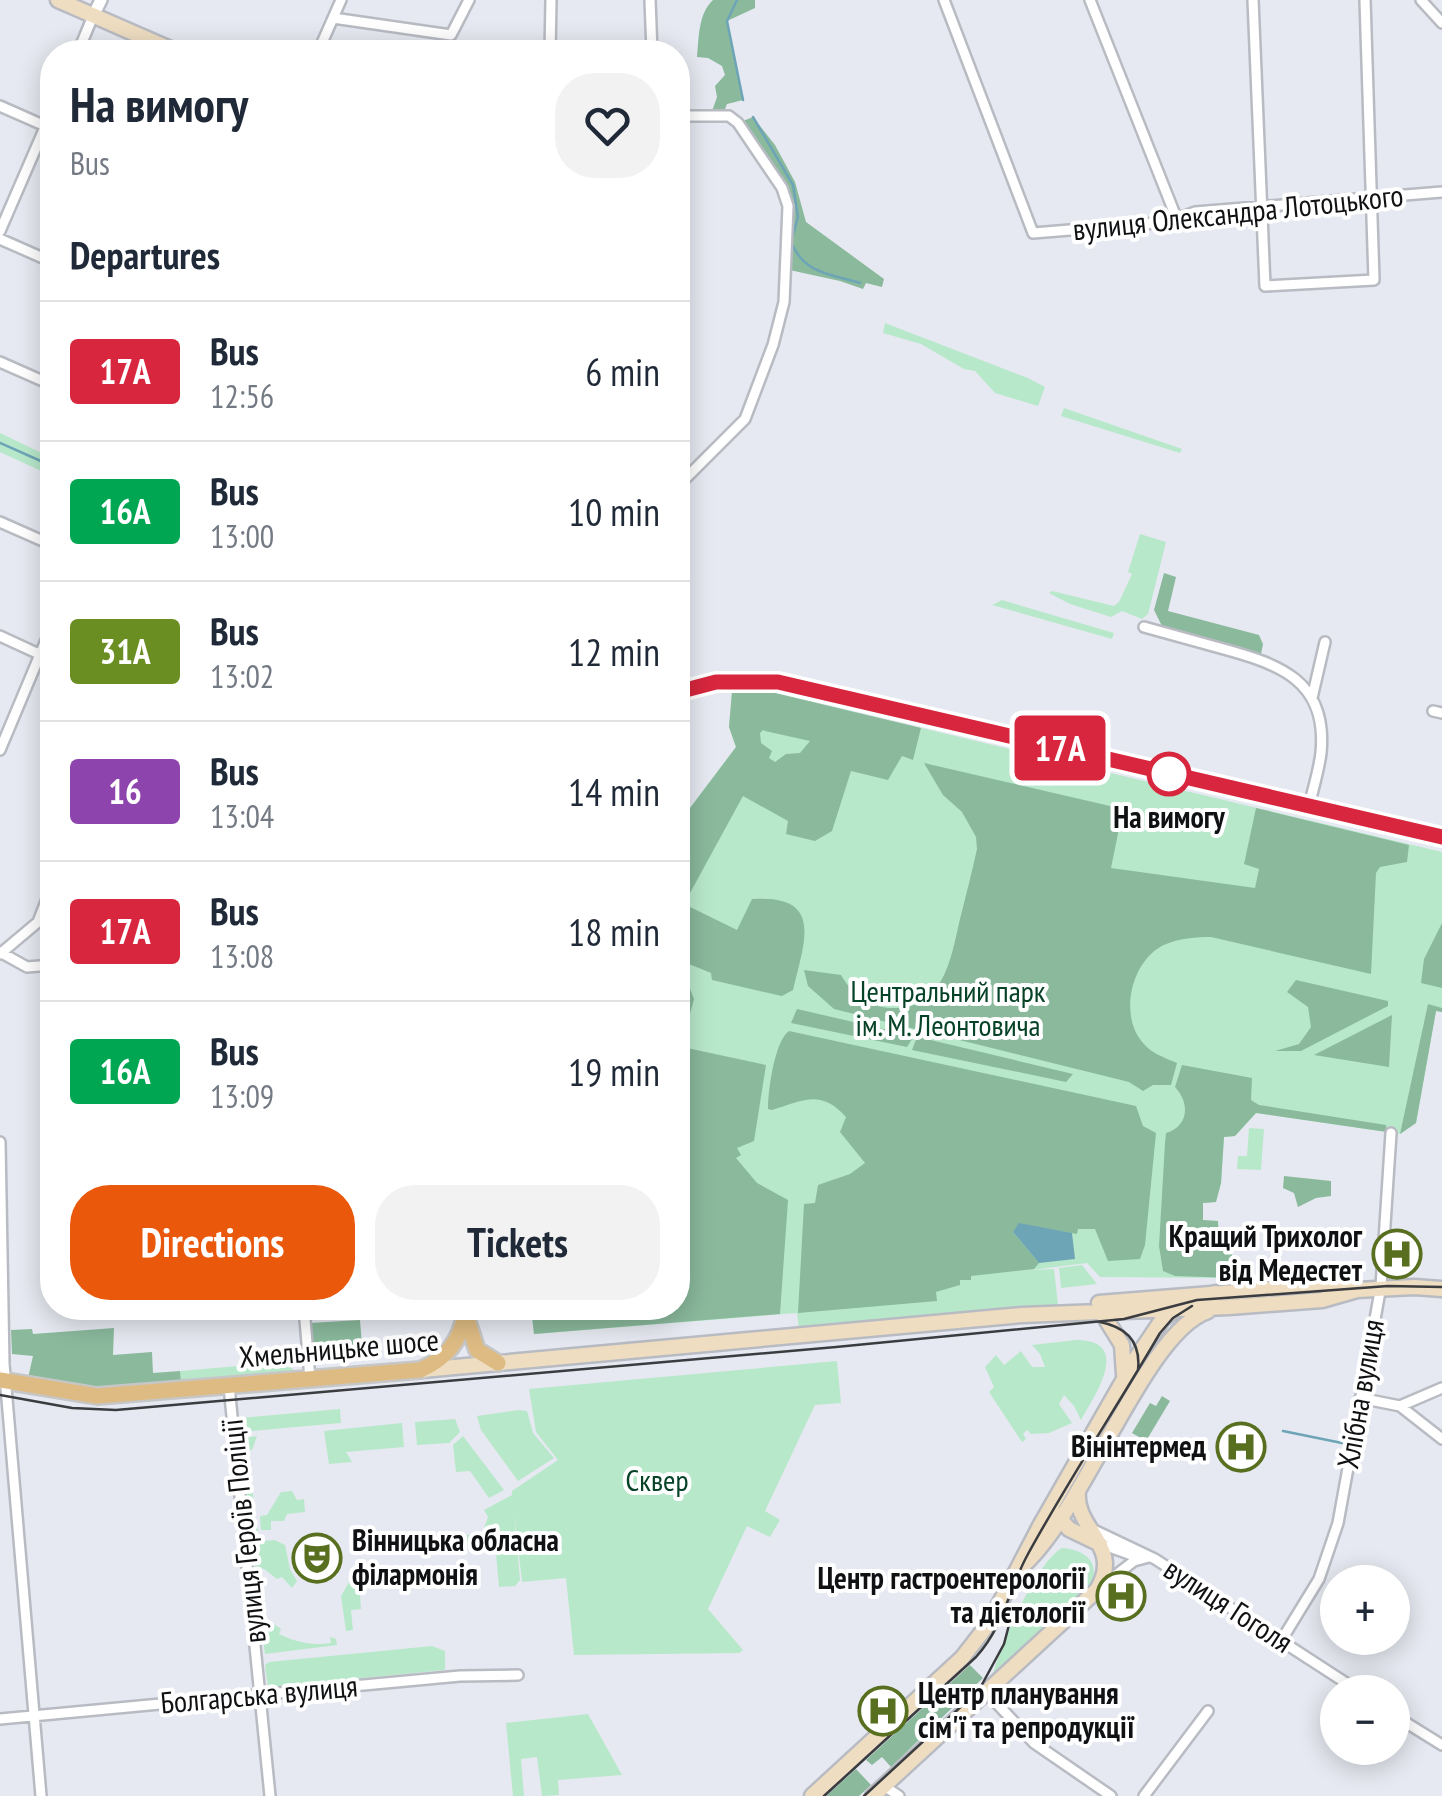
<!DOCTYPE html>
<meta charset="utf-8">
<style>
:root{--surface:#fff;--page:#f2f2f3;--text:#1f2937;--muted:#747a83;--line:#e0e1e3;--accent:#ea580c}
body{margin:0;font-family:"PT Sans Narrow",sans-serif;background:var(--page);color:var(--text);height:100vh;display:flex;flex-direction:column;font-size:38px;white-space:nowrap}
*{box-sizing:border-box;margin:0}
p{font-size:32px;color:var(--muted)}
.icon{flex:none;width:55px;height:55px;fill:none;stroke:currentColor;stroke-width:2;stroke-linecap:round;stroke-linejoin:round}
.map{position:relative;flex:1;overflow:hidden}
.sheet{position:absolute;left:40px;top:40px;width:650px;height:1280px;display:flex;flex-direction:column;background:var(--surface);border-radius:40px;box-shadow:0 5px 25px #0003}
.sheet>*{flex:none}
.badge{padding:0 20px;border-radius:8px;font-size:35px;line-height:65px}
.tools{position:absolute;left:1320px;top:1565px;display:grid;gap:20px}
.tools a{display:grid;place-items:center;width:90px;height:90px;border-radius:50%;background:var(--surface);box-shadow:0 5px 25px #0003;font-size:50px}
.map>.badge{position:absolute;translate:-50% -50%;box-shadow:0 0 0 5px #fff}
h2{padding:0 30px;font-size:38px;line-height:90px}
.round{display:grid;place-items:center;flex:none;width:105px;height:105px;border-radius:40px;background:var(--page)}
.head{display:flex;align-items:center;justify-content:space-between;height:170px;padding:0 30px}
h1{font-size:48px;font-weight:700;line-height:75px}
.primary-button{display:flex;gap:20px;margin-top:auto;padding:20px 30px}
.primary-button a{flex:1;height:115px;border-radius:40px;background:var(--accent);color:#fff;font-size:40px;font-weight:700;line-height:115px;text-align:center}
.primary-button a+a{background:var(--page);color:var(--text)}
ul{padding:0;list-style:none}
li{display:flex;align-items:center;gap:30px;height:140px;padding:0 30px;border-top:2px solid var(--line)}
li div{flex:1}
li b{display:block;font-size:38px}
li em{font-style:normal}
li .badge{min-width:110px;font-weight:700;text-align:center}
.map>svg:first-child{display:block}
</style>
<div class="map">
<svg width="1442" height="1796" viewBox="0 0 1442 1796">
<rect width="100%" height="100%" fill="#e6e9f1"/>
<path fill="#b8e8ca" d="M885,323L1028,378L1045,387L1038,406L995,393L975,371L964,369L921,344L883,333Z
M1064,408L1182,449L1180,453L1061,416Z
M0,433L52,458V476L0,452Z
M1140,534L1166,542L1148,614L1142,619L1122,611L1111,617L1070,604L1049,593L1052,591L1114,606L1119,602L1132,574L1128,572Z
M1002,600L1114,633L1112,639L992,605Z
M732,692L775,693L1442,852V1012L1436,1011L1416,1123L1400,1134L1256,1113L1235,1136L1224,1137L1221,1183L1216,1202L1203,1203V1220L1218,1221L1219,1245H1231L1234,1278L1100,1277L1087,1263L1031,1270L1054,1269L1058,1305L799,1330L797,1313L534,1334L531,1308H678V824L736,747L729,727Z
M1249,1128L1264,1129L1261,1170L1237,1169L1238,1156H1247Z
M1082,1265L1097,1284L1061,1288L1059,1268Z
M1076,1340C1133,1340 1095,1395 1081,1420L1074,1406L1064,1395L1059,1404L1072,1423L1049,1433L1031,1434L1027,1430L1023,1434L1026,1439L1022,1442L989,1392L994,1387L985,1367L996,1355L1004,1365L1021,1351L1032,1367H1045L1040,1354L1032,1345Z
M837,1361L841,1403L815,1405L765,1511L780,1520L770,1537L747,1526L708,1609L743,1650L739,1653L574,1655L566,1578L522,1582L514,1512L520,1580L515,1586L499,1587L495,1543L467,1545V1535L482,1533L488,1517L484,1510L512,1495V1491L558,1460L536,1432L529,1389Z
M285,1362L295,1371L181,1381L180,1371Z
M340,1409L341,1423L241,1432L240,1418Z
M518,1410L527,1411L533,1433L554,1458L518,1481L481,1430L477,1416Z
M455,1419L460,1432L449,1443L417,1445L415,1422Z
M402,1423L404,1447L346,1452L352,1462L329,1464L324,1431Z
M257,1436L252,1450H247L258,1531L248,1532L239,1439Z
M463,1436L504,1490L489,1498L470,1471L456,1472L453,1445Z
M292,1491L297,1500L304,1499L305,1512L287,1514L284,1521H271V1530H261L260,1516L267,1515L281,1492Z
M275,1540L285,1545L290,1569L297,1581L292,1588L282,1577L277,1579L264,1569L255,1568L252,1542Z
M1062,1548C1088,1550 1101,1564 1090,1589L991,1681C998,1651 1035,1563 1062,1548Z
M351,1568H358L361,1609L351,1610L353,1630L346,1631L341,1596L352,1577Z
M259,1614L281,1629L279,1634C296,1642 312,1646 331,1643L330,1637L336,1639L337,1645L265,1654Z
M432,1646L445,1651V1670L268,1687L265,1665L269,1662Z
M588,1714L622,1775L558,1780L559,1795L542,1796L537,1757L521,1759L524,1796H513L506,1723Z"/>
<path fill="#8ab99c" fill-rule="evenodd" d="M713,0H755V8L727,21L743,100L727,104L723,114H711L717,97L715,86L725,75L722,66L708,58L697,57C699,38 698,14 713,0Z
M753,117L775,145L795,182L806,222L884,279L882,287L866,283L863,289L840,281L785,269L788,206L738,123Z
M1164,573L1176,577L1168,611L1259,635L1263,644L1261,654L1162,626L1154,610Z
M732,692L775,693L921,728L913,760L902,756L888,780L851,771L832,831L815,841L786,834L788,821L743,796L684,904L737,930L752,899C825,894 804,942 793,990L782,996L712,980L711,973L689,964L678,948V824L736,747L729,727ZM763,730L765,731L810,741L800,753L786,754L775,762L769,758L772,751L761,743L760,733Z
M924,763L1123,809L1111,868L1255,888L1259,869L1244,864L1256,808L1409,845L1407,862L1380,867L1376,873L1371,974L1211,937C1193,937 1171,939 1157,949C1130,968 1120,1017 1143,1043C1151,1053 1165,1058 1177,1063L1171,1085H1153L1143,1091L1129,1082L834,1009L808,986L804,970L841,975C852,994 868,1007 891,1008C944,1011 951,958 960,919C966,895 972,872 977,849L976,837L962,812L943,795Z
M1442,923V988L1421,983L1424,959Z
M1296,980L1388,1001V1006L1301,1051H1275L1299,1044L1311,1027L1308,1007L1287,992Z
M678,983L689,986L694,999L682,1043L678,1047Z
M1428,1004L1442,1008V1012L1436,1011L1416,1123L1400,1134Z
M797,1009L914,1036L907,1047L791,1023Z
M1392,1015L1389,1067L1314,1055Z
M789,1031L1136,1106L1143,1126L1156,1133L1145,1245L1140,1259L1108,1261L1095,1229H1078L1077,1234L1020,1224L1013,1232L1039,1263L1034,1269L971,1276V1280H960V1285L936,1292L937,1301L798,1313L804,1204L815,1203L818,1185L850,1174L865,1163L840,1132L846,1117C821,1089 804,1100 772,1110L768,1109C768,1090 775,1040 789,1031Z
M917,1037H918L1073,1074L1066,1082L912,1050Z
M687,1048L766,1065L754,1141L737,1148L741,1155L736,1158L757,1183L788,1200L780,1314L534,1334L531,1308H678V1067L684,1062Z
M1182,1065L1252,1078L1251,1100L1259,1105L1386,1125L1387,1132L1256,1113L1235,1136L1224,1137L1221,1183L1216,1202L1203,1203V1220L1218,1221L1219,1245H1231L1234,1278L1175,1276L1163,1271L1159,1246L1165,1143L1166,1133C1189,1126 1190,1103 1175,1087Z
M1284,1176L1331,1181V1196L1316,1198L1298,1207L1294,1193L1283,1188Z
M360,1320L363,1357L313,1361L310,1323Z
M114,1328L113,1355L152,1352L153,1373L180,1371L181,1381L103,1388L28,1378L33,1356L12,1354L11,1330L32,1329L33,1334Z
M1162,1396L1170,1401L1146,1441L1132,1433L1150,1403L1156,1406Z
M970,1665L983,1678L891,1767L882,1757L872,1765L866,1760Z
M856,1769L871,1785L859,1796H826Z"/>
<path fill="#6da5b7" d="M1019,1223L1072,1233L1075,1259L1039,1263L1013,1232Z"/>
<g fill="none" stroke-linecap="round" stroke-linejoin="round">
<path stroke="#6da5b7" stroke-width="2.5" d="M737,0L727,21L743,100
M753,117L793,185L798,217L791,242C804,274 831,274 860,283
M0,443L52,466
M1283,1431L1342,1443"/>
<g stroke="#b9bbc3" stroke-width="14">
<path id="minor" d="M650,0L652,52
M944,0L1033,233L1168,222L1195,212L1442,192
M1090,0L1176,217
M1253,0L1265,286L1374,280L1365,0
M1421,0L1442,23
M333,18L451,35L469,0
M78,52L93,16
M318,52L341,0
M550,52L551,0
M0,106L52,129
M678,116H729L738,123L782,188L788,206L784,302L773,345L745,419L678,486
M0,231L52,111
M0,239L52,262
M0,362L52,385
M0,522L52,545
M1144,627C1169,634 1195,641 1220,648C1279,664 1328,680 1321,753C1319,770 1313,789 1309,806
M0,636L52,660
M1312,698L1325,642
M1433,711L1442,713
M0,750L52,626
M0,952L27,967L52,965
M0,954L38,922L52,886
M0,1142L4,1364L41,1796
M304,1308L310,1379
M229,1386L270,1796
M1360,1398L1400,1406L1442,1388
M1400,1406L1442,1439
M1094,1530L1155,1559L1360,1692
M1101,1544L1140,1558
M1099,1588L1134,1561L1149,1557
M1281,1641L1319,1579L1338,1523L1381,1286L1391,1133
M986,1692L1034,1743L1111,1796
M1392,1714L1442,1745
M0,1719L460,1676L518,1675
M884,1786L899,1796
M1144,1796L1208,1711"/>
</g>
<g stroke="#b9bbc3" stroke-width="16">
<path id="tertiary" d="M93,16L101,0"/>
</g>
<g stroke="#b9bbc3" stroke-width="19">
<path id="secondary" d="M58,0L177,52
M1099,1303L1320,1285L1352,1289
M1101,1311L1122,1345L1124,1374
M422,1370L1022,1315L1229,1307L1322,1300L1357,1290L1414,1287L1442,1289
M1057,1515L1069,1529L1100,1544
M1020,1568C1083,1516 1144,1332 1208,1311
M812,1796L962,1658L990,1622L1040,1526L1135,1360L1162,1320L1184,1302L1215,1293
M873,1796L1097,1590C1124,1546 1074,1529 1078,1492"/>
</g>
<g stroke="#c6c6c6" stroke-width="20">
<path id="primary" d="M678,692L716,681L778,682L1442,837
M466,1316L477,1350L498,1363
M0,1380L97,1396L420,1370C446,1359 461,1341 465,1313"/>
</g>
<use href="#minor" stroke="#fff" stroke-width="9"/>
<use href="#tertiary" stroke="#fff" stroke-width="11"/>
<use href="#secondary" stroke="#eeddc1" stroke-width="14"/>
<use href="#primary" stroke="#debb83" stroke-width="15"/>
<path stroke="#3a3c3f" stroke-width="2.5" d="M1100,1322C1126,1327 1141,1342 1138,1370
M0,1395L72,1408L116,1410L836,1347L1124,1319L1197,1300L1388,1286L1442,1287
M824,1796L976,1657C1005,1625 1008,1590 1028,1554C1069,1479 1117,1407 1160,1333L1173,1318L1192,1306
M864,1796L979,1690L1004,1644L1009,1625"/>
</g>
<g fill="none" stroke-linecap="round" stroke-linejoin="round">
<g stroke="#fff" stroke-width="22">
<path id="line" d="M678,692L716,682H778L1442,837"/>
</g>
<use href="#line" stroke="#d7263d" stroke-width="15"/>
</g>
<defs>
<g id="hospital-ring" transform="scale(2.5)"><circle r="9.5" fill="#fff" stroke="#586f20" stroke-width="1.5"/><path d="M-5-5h3v3.5h4V-5h3V5h-3V1.5h-4V5h-3Z" fill="#586f20"/></g>
<g id="theatre-ring" transform="scale(2.5)"><circle r="9.5" fill="#fff" stroke="#586f20" stroke-width="1.5"/><path d="M-5-5.5Q0-4 5-5.5V0Q5 5 0 6Q-5 5-5 0ZM-3.3-2.5H-1v1.5H-3.3ZM1-2.5H3.3v1.5H1ZM-2.8 1Q0 5.5 2.8 1Z" fill="#586f20"/></g>
</defs>
<g fill-rule="evenodd">
<use href="#hospital-ring" x="1397" y="1254"/>
<use href="#hospital-ring" x="1241" y="1447"/>
<use href="#theatre-ring" x="317" y="1558"/>
<use href="#hospital-ring" x="1121" y="1596"/>
<use href="#hospital-ring" x="883" y="1711"/>
</g>
<circle fill="#fff" stroke="#d7263d" stroke-width="5" cx="1169" cy="774" r="20"/>
<g text-anchor="middle" stroke-width="8" stroke-linejoin="round" paint-order="stroke">
<g font-size="30" fill="#101113" stroke="#fff">
<text transform="translate(1238 213) rotate(-6)" y="10">вулиця Олександра Лотоцького</text>
<text transform="translate(339 1349) rotate(-5)" y="10">Хмельницьке шосе</text>
<text transform="translate(1361 1394) rotate(-80)" y="10">Хлібна вулиця</text>
<text transform="translate(244 1531) rotate(-96)" y="10">вулиця Героїв Поліції</text>
<text transform="translate(1228 1606) rotate(33)" y="10">вулиця Гоголя</text>
<text transform="translate(259 1695) rotate(-5)" y="10">Болгарська вулиця</text>
</g>
<g font-size="30" font-weight="bold" fill="#101113" stroke="#fff">
<text x="1169" y="828">На вимогу</text>
</g>
<g font-size="30" fill="#064227" stroke="#fff">
<text x="948" y="1002">Центральний парк<tspan x="948" dy="34">ім. М. Леонтовича</tspan></text>
<text x="657" y="1491">Сквер</text>
</g>
<g font-size="30" font-weight="bold" fill="#101113" stroke="#fff" text-anchor="end">
<text x="1362" y="1247">Кращий Трихолог<tspan x="1362" dy="34">від Медестет</tspan></text>
<text x="1206" y="1457">Вінінтермед</text>
<text x="352" y="1551" text-anchor="start">Вінницька обласна<tspan x="352" dy="34">філармонія</tspan></text>
<text x="1086" y="1589">Центр гастроентерології<tspan x="1086" dy="34">та дієтології</tspan></text>
<text x="918" y="1704" text-anchor="start">Центр планування<tspan x="918" dy="34">сім'ї та репродукції</tspan></text>
</g>
</g>
</svg>
<div class="tools">
<a>+</a>
<a>−</a>
</div>
<b class="badge" style="left:1060px;top:748px;background:#d7263d;color:#fff">17А</b>
<section class="sheet">
<div class="head"><div><h1>На вимогу</h1><p>Bus</p></div><a class="round"><svg class="icon" aria-label="heart" viewBox="0 0 24 24"><path d="M12 20l-8-8c-3-5 5-10 8-4 3-6 11-1 8 4z"/></svg></a></div>
<h2>Departures</h2>
<ul>
<li><span class="badge" style="background:#d7263d;color:#fff">17А</span><div><b>Bus</b><p>12:56</p></div><em>6 min</em></li>
<li><span class="badge" style="background:#00a651;color:#fff">16А</span><div><b>Bus</b><p>13:00</p></div><em>10 min</em></li>
<li><span class="badge" style="background:#6b8e23;color:#fff">31А</span><div><b>Bus</b><p>13:02</p></div><em>12 min</em></li>
<li><span class="badge" style="background:#8e44ad;color:#fff">16</span><div><b>Bus</b><p>13:04</p></div><em>14 min</em></li>
<li><span class="badge" style="background:#d7263d;color:#fff">17А</span><div><b>Bus</b><p>13:08</p></div><em>18 min</em></li>
<li><span class="badge" style="background:#00a651;color:#fff">16А</span><div><b>Bus</b><p>13:09</p></div><em>19 min</em></li>
</ul>
<div class="primary-button"><a>Directions</a><a>Tickets</a></div>
</section>
</div>
